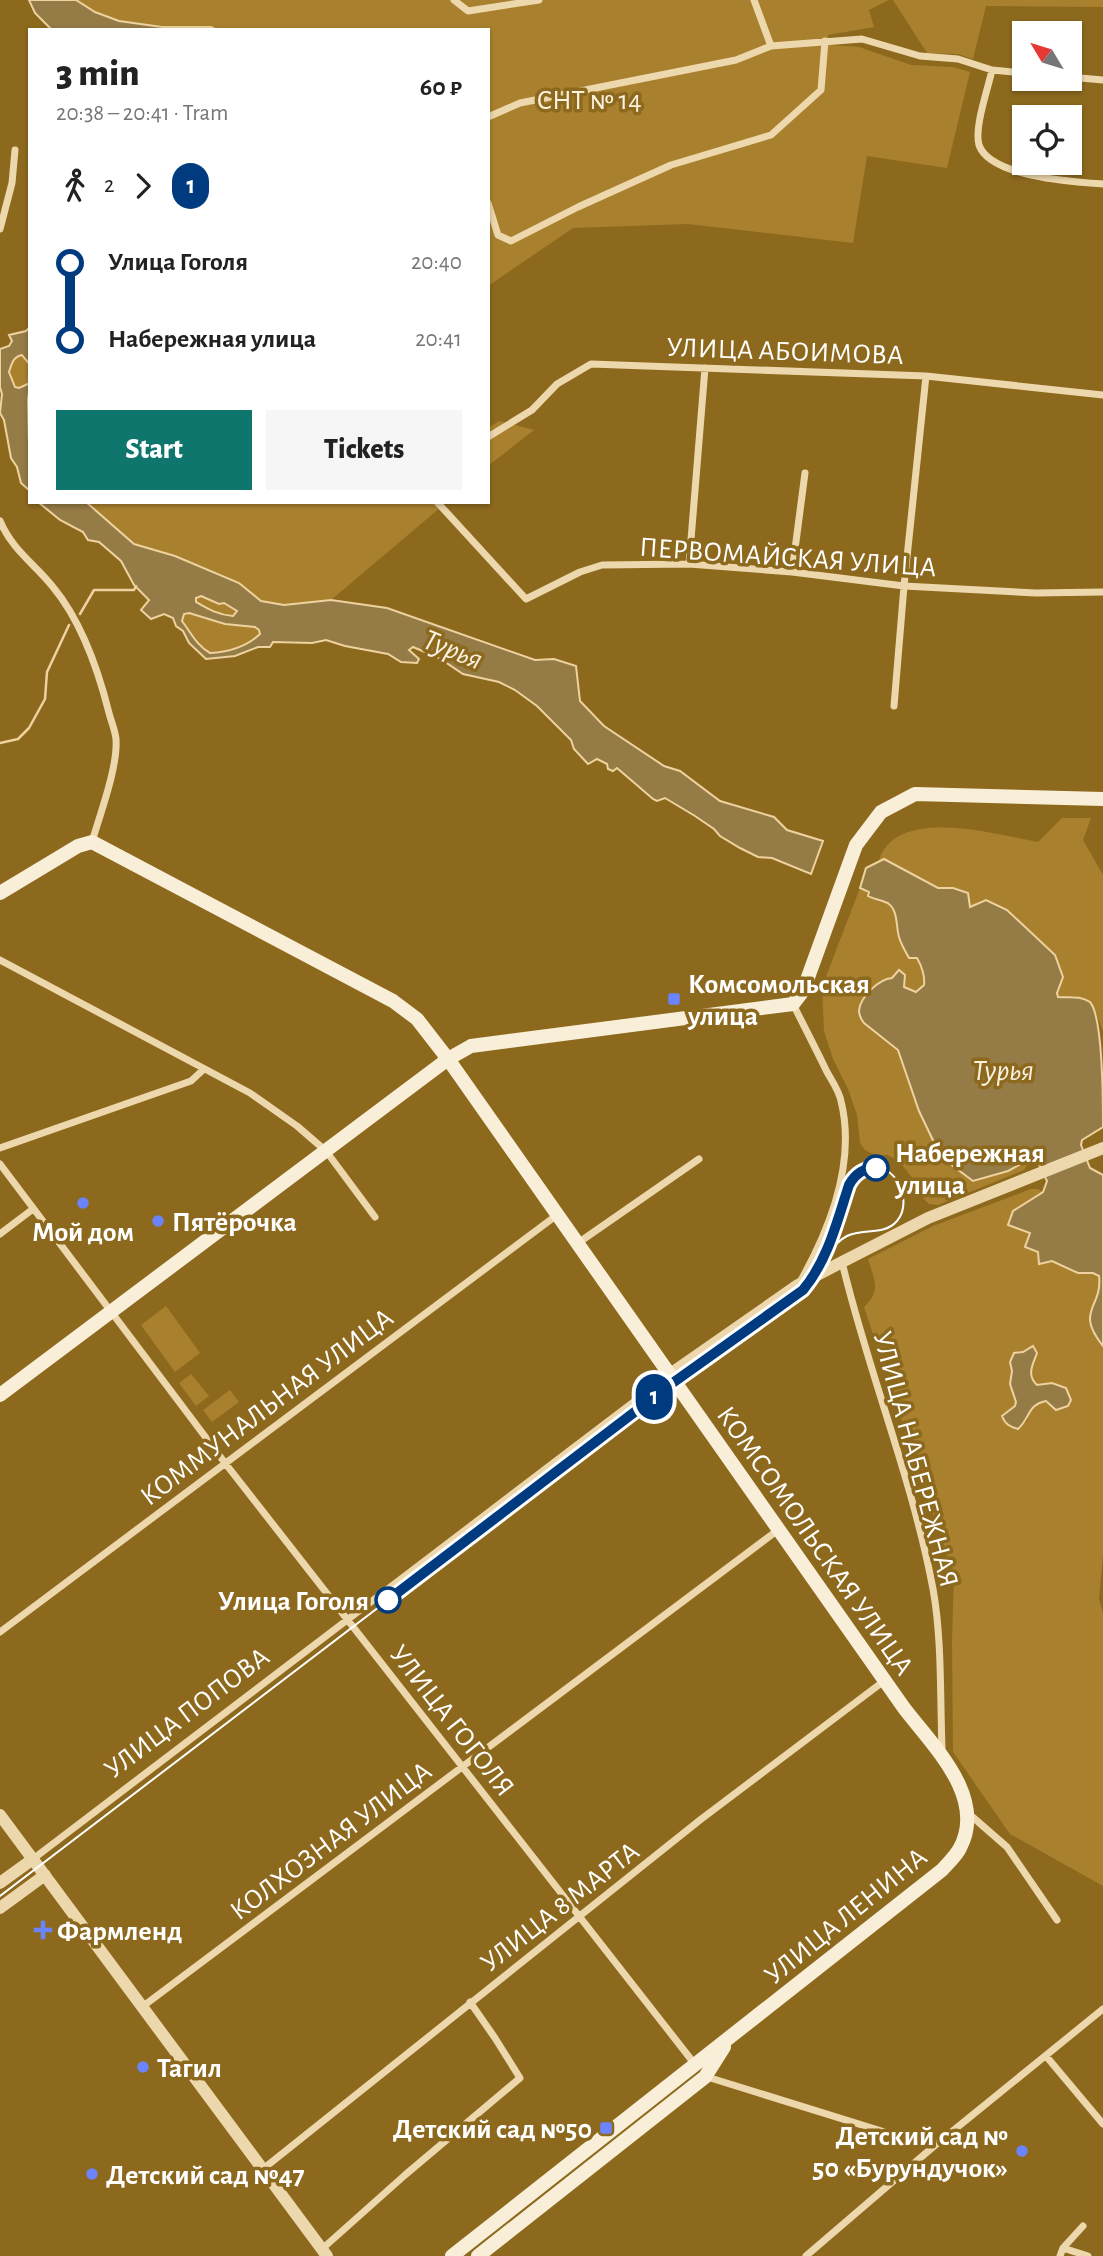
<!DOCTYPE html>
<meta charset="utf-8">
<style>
:root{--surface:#fff;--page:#f6f6f6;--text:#222;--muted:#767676;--accent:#0f766e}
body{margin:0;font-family:"Alegreya Sans",sans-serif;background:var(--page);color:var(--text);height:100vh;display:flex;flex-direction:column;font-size:26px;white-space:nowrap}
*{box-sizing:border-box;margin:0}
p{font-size:23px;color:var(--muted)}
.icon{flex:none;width:38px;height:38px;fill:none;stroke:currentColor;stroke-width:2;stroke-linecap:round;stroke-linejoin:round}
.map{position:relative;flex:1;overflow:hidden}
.side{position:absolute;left:28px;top:28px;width:462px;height:476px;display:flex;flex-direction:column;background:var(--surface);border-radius:0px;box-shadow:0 2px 5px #0004}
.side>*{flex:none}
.badge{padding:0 14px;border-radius:23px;font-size:24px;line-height:46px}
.needle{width:46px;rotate:308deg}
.controls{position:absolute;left:1012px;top:21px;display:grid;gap:14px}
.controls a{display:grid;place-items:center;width:70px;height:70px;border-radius:0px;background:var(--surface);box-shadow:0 2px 5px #0004;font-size:35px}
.map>.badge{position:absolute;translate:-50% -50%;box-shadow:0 0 0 4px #fff}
.legs{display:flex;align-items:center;gap:10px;height:77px;padding:0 28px;font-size:23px}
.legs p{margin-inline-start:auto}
.headline{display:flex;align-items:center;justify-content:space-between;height:119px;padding:0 28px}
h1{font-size:38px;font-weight:800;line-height:52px}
.cta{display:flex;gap:14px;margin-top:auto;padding:14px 28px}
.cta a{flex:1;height:80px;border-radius:0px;background:var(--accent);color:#fff;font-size:28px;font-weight:800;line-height:80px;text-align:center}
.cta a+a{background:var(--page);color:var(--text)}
ul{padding:0 28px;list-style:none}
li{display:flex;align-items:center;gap:24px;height:77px;font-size:26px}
li i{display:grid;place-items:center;width:10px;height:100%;margin:0 9px;background:currentColor}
li i::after{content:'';width:18px;height:18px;margin:-9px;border:5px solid;border-radius:50%;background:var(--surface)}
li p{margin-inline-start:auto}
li:first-child i{background:linear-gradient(#0000 50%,currentColor 0)}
li:last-child i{background:linear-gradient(currentColor 50%,#0000 0)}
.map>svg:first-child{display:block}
</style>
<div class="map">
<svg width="1103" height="2256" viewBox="0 0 1103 2256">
<rect width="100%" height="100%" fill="#8d691e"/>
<path fill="#a9802e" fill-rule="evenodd" d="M76,0H889L869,10L874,27L828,35L831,45L859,47L911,65L953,67L970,72L947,168L867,156L853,243L688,224L573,228L488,286V30H217L211,27C168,28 110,30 76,0Z
M893,0H1103V7L986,6L973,59L958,54L927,53Z
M22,355L30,365V383L19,388L15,387L9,372L13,359Z
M499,421L534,430L488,466V428Z
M86,502H447L331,600L284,605L261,601L239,583L175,556L134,544Z
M201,596L219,604L224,603L237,611L233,616C218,615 208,609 196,602V598Z
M189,613L221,622L255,627L259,630L260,634C246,647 229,652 210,653C197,646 191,633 182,621L184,614Z
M1062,818H1091L1083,840L1103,875V1031L1092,1003L1076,996L1058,997L1057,993L1062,980L1055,955L1007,910L982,900L970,907L968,893L965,892L939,888L884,859L879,860C897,805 998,835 1038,842Z
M860,888C866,891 872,898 878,901C883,904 884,900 889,903C898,910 896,944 911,959L917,958C924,972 930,1003 904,987L905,975L895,973L892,978L888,979L864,1023L898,1050L941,1158L956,1168L1001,1172L1032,1158L1024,1170L938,1205L929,1204L922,1197L918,1185L898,1160L887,1155H875L865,1150L860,1143L857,1115L848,1089L833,1059L824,1031L822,987Z
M1031,1189H1038L1043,1192L1013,1211L1008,1225L1030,1233L1026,1242L1027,1249L1038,1252V1262L1042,1264L1052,1261L1077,1273H1093L1100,1276C1103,1306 1076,1312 1103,1346V1554L1099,1599L1103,1613V1886L1010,1834L953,1752L952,1639L954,1578L864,1307C882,1290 874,1280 868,1259L933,1226ZM1027,1348L1035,1359C1029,1366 1030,1378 1037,1385L1048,1384L1046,1401C1033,1404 1031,1408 1027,1421L1012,1428L1004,1421L1007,1411L1015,1406C1016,1391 1004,1368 1017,1354C1020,1352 1024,1351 1027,1348Z
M166,1306L200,1353L175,1372L141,1325Z
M191,1374L209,1396L196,1406L179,1383Z
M230,1390L239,1402L212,1422L203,1410Z"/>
<path fill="#957b45" stroke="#eed29f" stroke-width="2" fill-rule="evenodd" d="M29,0H76L95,12L119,21L162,27H211L217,30H52L35,13Z
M30,327V365L22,355C13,357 12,363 9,372L15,387L19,388L30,383L28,400L30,491L21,483L17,467L11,458L4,420L0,413L2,394L0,387V349L9,346L12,341L9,335L26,331Z
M38,502H86L134,544L175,556L239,583L261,601L284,605L331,600L387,608L535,660L554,659L576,666L580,701L604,726L664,766L680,771L720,801L774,817L787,830L823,841L811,874L772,858L758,857L740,848L720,836L714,829L695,816L665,798L657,801L653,799L617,768L613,771L608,769L607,764L597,759L588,764L574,749L571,740L537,706L515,690L499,682L463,674L439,658L413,647L409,650L419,659L417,663L401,662L388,654L345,646L326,640L312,643L273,642L270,647H258L235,656L206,659L189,643L183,631L176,626L173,618L164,614L151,619L141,610L149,600L134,585L121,561L99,542L88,540L83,532L60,520ZM201,596L219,604L224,603L237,611L233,616C218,615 208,609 196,602V598ZM189,613L225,624L255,627L259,630L260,634C246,647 229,652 210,653C197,646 191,633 182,621L184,614Z
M884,859L938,888H953L968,893L970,907L986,900L1007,910L1055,955L1063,977L1057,993L1058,997C1069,998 1080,995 1090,1002C1103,1017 1103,1102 1103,1127L1082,1140L1081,1145L1090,1168L1103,1175V1346C1074,1310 1103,1308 1099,1276L1093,1273H1078L1052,1261L1039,1264L1038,1252L1025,1247L1030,1233L1008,1225L1013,1211L1043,1192L1047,1181L1040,1166L1032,1158L1008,1171L973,1181L941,1157L919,1111L898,1050L864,1023C861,1019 859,1016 859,1011C860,997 879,979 892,978L899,970L905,975L904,987L916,992L924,985C925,977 922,966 917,958H909C905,951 901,944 899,937C896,927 898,911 889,904C886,901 873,899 868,896L869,892L860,888L866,868Z
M1033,1346L1037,1353C1033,1364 1026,1375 1037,1385L1052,1383L1066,1388L1071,1400L1068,1406L1056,1410L1046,1401C1027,1405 1031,1417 1018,1429C1010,1427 1005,1424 1002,1416L1015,1406L1016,1402L1010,1384L1012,1371L1010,1362L1014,1353L1023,1352Z"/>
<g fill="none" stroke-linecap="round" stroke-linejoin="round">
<path stroke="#eed29f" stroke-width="2.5" d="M80,614L94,590H134L136,586
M0,743L18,739L29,728L45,699L47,672L69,625"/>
<path stroke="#edd7ac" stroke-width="7" d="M454,0L468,11L539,0
M754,0L771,46L862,39L920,56L958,59L992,70L1024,73
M992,70C988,89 974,127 979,145C990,177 1074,182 1103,184
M1069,77L1103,80
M488,117L520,103L736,60L771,46
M488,203L498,235L511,241L578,207L671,165L771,135L821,90L825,41
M0,229L12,183L15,150
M488,437L532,410L557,384L591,364L926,376L1103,395
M437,502L526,599L580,572L602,565L689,564L792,572L904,586L1036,593L1103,592
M0,521C13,551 34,563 53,587C82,622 98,669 109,713C111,721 115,730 116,739C118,767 100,814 92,842
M689,564L705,368
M792,572L805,473
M894,706L904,586L926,376
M0,960L250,1093L297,1126L326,1151L375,1217
M793,1004C804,1026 816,1049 827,1072C832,1081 839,1091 841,1101C856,1162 830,1229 800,1282
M0,1148L191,1081L204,1069
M0,1164L225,1463L697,2067
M0,1234L33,1209
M578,1243L699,1159
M842,1262C868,1372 912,1477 933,1589C942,1638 940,1697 942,1748L940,1751
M0,1632L557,1215
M968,1813L1007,1847L1057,1920
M33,1859L669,1375
M142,2007L778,1530
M1046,2056L1103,2124
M704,2076L933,2147
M263,2169L700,1820L884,1681
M1063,2248L1088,2256
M322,2249L405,2175L520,2078L495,2038L470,2002
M806,2256L933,2147L1103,2009
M1060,2256L1063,2248L1083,2226"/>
<path stroke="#edd7ac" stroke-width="12" d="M669,1375L798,1285L842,1262L928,1218L1103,1148
M0,1815L327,2256
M0,1883L33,1859
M0,1908L45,1875"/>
<path stroke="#f9efd8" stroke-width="14" d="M0,893L78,846L92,842L393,1001L417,1019L448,1059L904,1708C933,1746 987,1797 960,1848C956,1856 948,1863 942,1870L452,2256
M0,1395L448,1059L471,1046L793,1004L803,991L856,845L881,812L915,794L1103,799
M478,2256L705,2077L724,2047"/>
<path stroke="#fff" stroke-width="2" d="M0,1896L674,1382L803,1290C811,1280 819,1271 824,1259C833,1237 842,1183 861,1172C890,1153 916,1198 897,1221C884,1236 863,1228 847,1236C837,1241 830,1250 824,1258"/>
</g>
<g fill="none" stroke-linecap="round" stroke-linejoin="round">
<g stroke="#fff" stroke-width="16">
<path id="line-1" d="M388,1600L674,1382L803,1290C828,1260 837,1221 849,1185C855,1174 863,1168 876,1168"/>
</g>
<use href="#line-1" stroke="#003b80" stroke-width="10"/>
</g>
<g fill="#6b84fb" stroke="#8d691e" stroke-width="2.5">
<rect x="667" y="992" width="14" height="14" rx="3.5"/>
<circle cx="83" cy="1203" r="7"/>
<circle cx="158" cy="1221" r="7"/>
<path d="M39.5 1919.5h7v7h7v7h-7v7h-7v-7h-7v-7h7z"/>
<circle cx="143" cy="2067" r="7"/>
<rect x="599" y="2121" width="14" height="14" rx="3.5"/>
<circle cx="1022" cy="2151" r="7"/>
<circle cx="92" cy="2174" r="7"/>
</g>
<g fill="#fff" stroke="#003b80" stroke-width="3.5">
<circle cx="876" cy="1168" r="12"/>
<circle cx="388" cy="1600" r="12"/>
</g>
<g text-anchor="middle" stroke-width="7" stroke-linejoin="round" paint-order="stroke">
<g font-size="28" fill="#fbf2df" stroke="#8d691e">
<text x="589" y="109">СНТ № 14</text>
</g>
<g font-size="28" fill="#fff" stroke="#8d691e">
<text transform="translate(785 350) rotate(2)" y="10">УЛИЦА АБОИМОВА</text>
<text transform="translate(788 556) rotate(4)" y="10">ПЕРВОМАЙСКАЯ УЛИЦА</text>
<text transform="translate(266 1406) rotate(-37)" y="10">КОММУНАЛЬНАЯ УЛИЦА</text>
<text transform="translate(917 1459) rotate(75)" y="10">УЛИЦА НАБЕРЕЖНАЯ</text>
<text transform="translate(816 1540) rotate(55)" y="10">КОМСОМОЛЬСКАЯ УЛИЦА</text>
<text transform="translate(186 1712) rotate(-37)" y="10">УЛИЦА ПОПОВА</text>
<text transform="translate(453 1720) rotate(52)" y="10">УЛИЦА ГОГОЛЯ</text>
<text transform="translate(330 1840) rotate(-37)" y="10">КОЛХОЗНАЯ УЛИЦА</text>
<text transform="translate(559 1906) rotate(-38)" y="10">УЛИЦА 8 МАРТА</text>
<text transform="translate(845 1915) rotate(-39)" y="10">УЛИЦА ЛЕНИНА</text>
</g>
<g font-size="28" font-weight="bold" fill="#fff" stroke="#8d691e" text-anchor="start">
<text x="688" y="993">Комсомольская<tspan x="688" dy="32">улица</tspan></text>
<text x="172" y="1231">Пятёрочка</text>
<text x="83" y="1241" text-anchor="middle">Мой дом</text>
<text x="57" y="1940">Фармленд</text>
<text x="157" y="2077">Тагил</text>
<text x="592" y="2138" text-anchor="end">Детский сад №50</text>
<text x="1008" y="2145" text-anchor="end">Детский сад №<tspan x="1008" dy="32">50 «Бурундучок»</tspan></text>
<text x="106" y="2184">Детский сад №47</text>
</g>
<g font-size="28" font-weight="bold" fill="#fff" stroke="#8d691e" text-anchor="start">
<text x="895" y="1162">Набережная<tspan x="895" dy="32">улица</tspan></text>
<text x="369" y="1610" text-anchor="end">Улица Гоголя</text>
</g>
<g font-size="30" font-style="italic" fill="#fbf2e3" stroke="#8d691e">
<text transform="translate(453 649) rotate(22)" y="10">Турья</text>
<text x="1003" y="1080">Турья</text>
</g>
</g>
</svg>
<div class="controls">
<a><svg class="needle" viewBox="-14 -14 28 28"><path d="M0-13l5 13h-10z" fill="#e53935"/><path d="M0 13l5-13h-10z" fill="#767676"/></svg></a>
<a><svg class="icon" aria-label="locate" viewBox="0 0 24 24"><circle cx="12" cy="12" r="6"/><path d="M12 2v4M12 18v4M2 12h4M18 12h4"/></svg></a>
</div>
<b class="badge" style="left:654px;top:1397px;background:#003b80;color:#fff">1</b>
<section class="side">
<div class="headline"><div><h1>3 min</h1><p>20:38 – 20:41 · Tram</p></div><b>60 ₽</b></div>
<div class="legs"><svg class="icon" aria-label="walk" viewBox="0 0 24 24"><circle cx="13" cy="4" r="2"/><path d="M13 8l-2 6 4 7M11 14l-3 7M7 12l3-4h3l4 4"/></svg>2<svg class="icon" aria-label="forward" viewBox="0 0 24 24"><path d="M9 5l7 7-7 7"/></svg><b class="badge" style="background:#003b80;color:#fff">1</b></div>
<ul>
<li><i style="color:#003b80"></i><b>Улица Гоголя</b><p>20:40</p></li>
<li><i style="color:#003b80"></i><b>Набережная улица</b><p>20:41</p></li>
</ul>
<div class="cta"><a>Start</a><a>Tickets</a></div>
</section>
</div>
